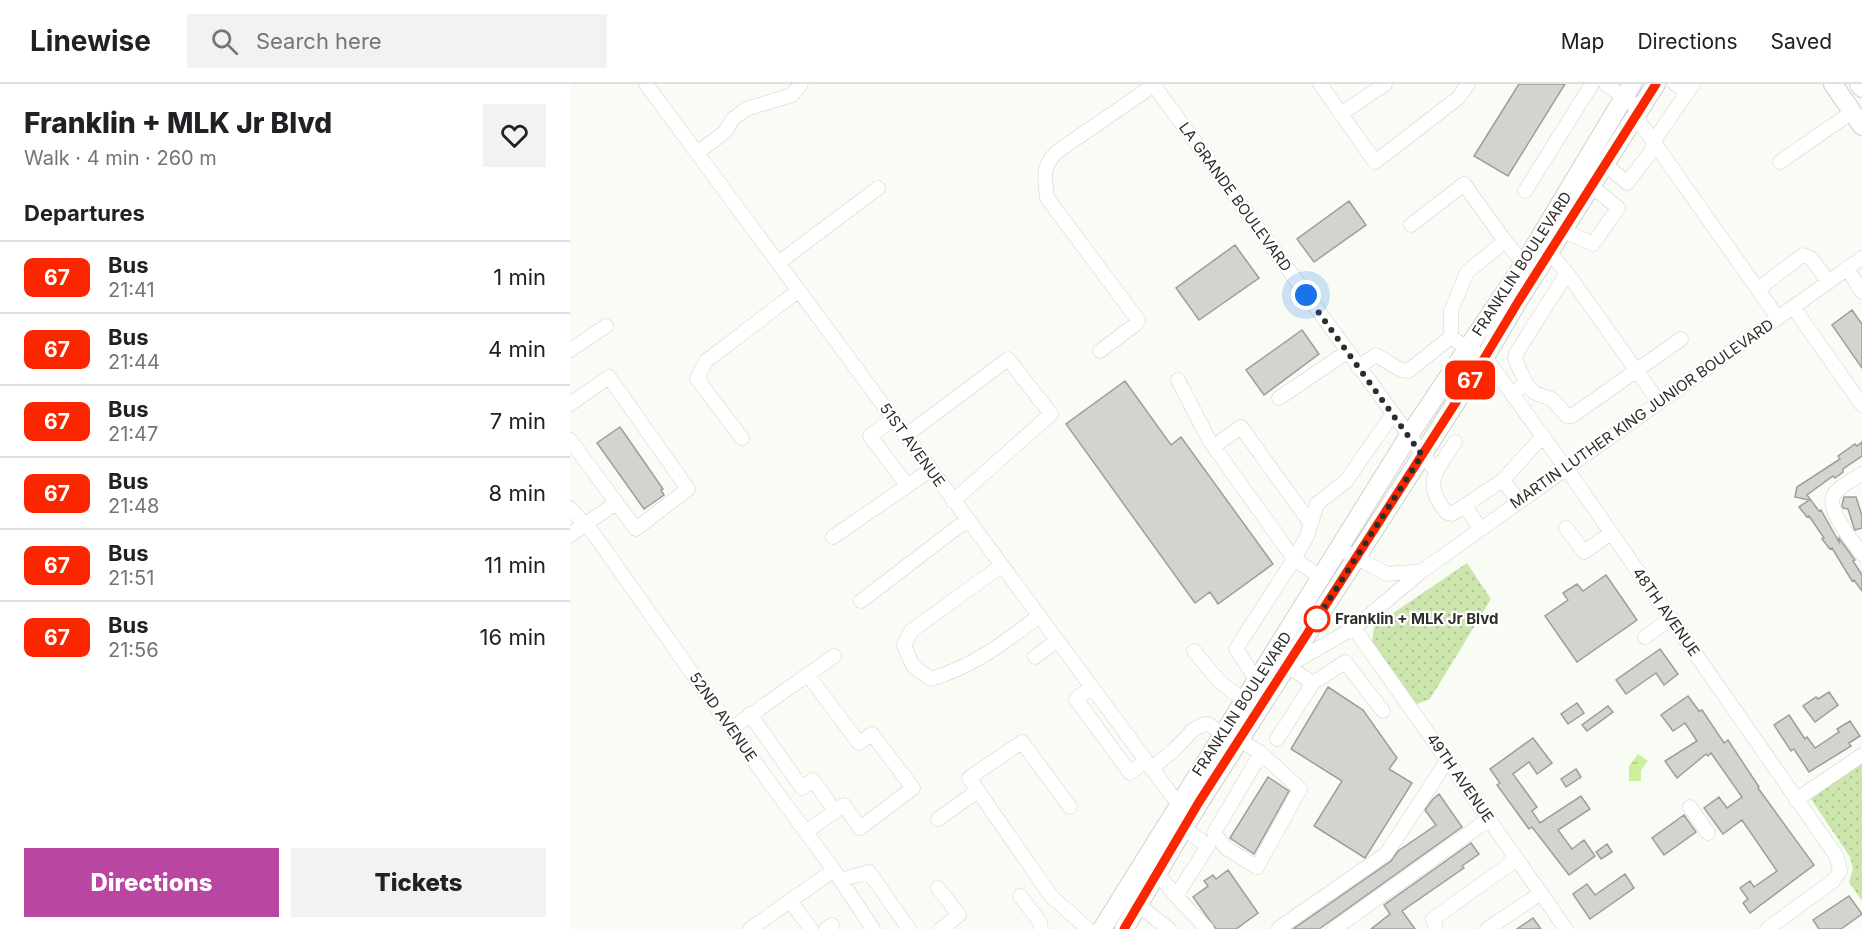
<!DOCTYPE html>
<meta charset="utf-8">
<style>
:root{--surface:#fff;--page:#f2f2f2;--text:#202124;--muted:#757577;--line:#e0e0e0;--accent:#b946a0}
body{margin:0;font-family:Inter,sans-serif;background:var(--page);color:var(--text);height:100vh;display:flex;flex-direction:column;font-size:22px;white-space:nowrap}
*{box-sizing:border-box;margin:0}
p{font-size:20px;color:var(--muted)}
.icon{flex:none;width:33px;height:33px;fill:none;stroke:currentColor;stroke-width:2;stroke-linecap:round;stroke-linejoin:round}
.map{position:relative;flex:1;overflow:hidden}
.side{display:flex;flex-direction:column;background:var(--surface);width:570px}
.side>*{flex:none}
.badge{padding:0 12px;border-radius:9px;font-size:21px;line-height:39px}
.you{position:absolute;width:30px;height:30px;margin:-15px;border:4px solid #fff;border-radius:50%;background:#1a73e8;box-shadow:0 0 0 9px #1a73e833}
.map>.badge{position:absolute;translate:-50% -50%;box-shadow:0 0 0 3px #fff}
h2{padding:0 24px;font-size:22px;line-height:54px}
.round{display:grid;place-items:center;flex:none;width:63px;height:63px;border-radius:0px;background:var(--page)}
.summary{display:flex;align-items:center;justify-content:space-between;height:102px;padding:0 24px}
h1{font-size:28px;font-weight:800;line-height:45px}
.action{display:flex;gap:12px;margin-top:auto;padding:12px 24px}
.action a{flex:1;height:69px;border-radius:0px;background:var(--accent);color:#fff;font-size:24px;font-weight:800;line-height:69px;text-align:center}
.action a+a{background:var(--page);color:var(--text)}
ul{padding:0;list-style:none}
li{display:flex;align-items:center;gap:18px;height:72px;padding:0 24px;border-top:2px solid var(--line)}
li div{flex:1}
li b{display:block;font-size:22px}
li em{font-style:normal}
li .badge{min-width:66px;font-weight:700;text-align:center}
header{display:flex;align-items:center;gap:36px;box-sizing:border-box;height:84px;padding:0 30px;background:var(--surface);border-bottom:2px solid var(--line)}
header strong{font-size:28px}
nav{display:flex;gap:33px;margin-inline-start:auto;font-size:21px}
.search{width:420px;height:54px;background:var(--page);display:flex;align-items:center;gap:15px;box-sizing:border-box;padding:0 21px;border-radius:0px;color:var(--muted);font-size:22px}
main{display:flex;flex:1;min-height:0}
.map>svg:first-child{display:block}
</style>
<header>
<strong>Linewise</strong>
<div class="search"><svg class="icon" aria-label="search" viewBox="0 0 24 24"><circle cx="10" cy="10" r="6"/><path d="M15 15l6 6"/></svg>Search here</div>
<nav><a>Map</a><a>Directions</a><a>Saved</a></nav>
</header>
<main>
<section class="side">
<div class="summary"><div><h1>Franklin + MLK Jr Blvd</h1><p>Walk · 4 min · 260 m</p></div><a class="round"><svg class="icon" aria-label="heart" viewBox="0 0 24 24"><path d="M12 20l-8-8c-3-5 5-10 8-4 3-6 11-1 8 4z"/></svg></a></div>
<h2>Departures</h2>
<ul>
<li><span class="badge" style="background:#fa2600;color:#fff">67</span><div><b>Bus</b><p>21:41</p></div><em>1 min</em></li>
<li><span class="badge" style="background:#fa2600;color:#fff">67</span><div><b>Bus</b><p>21:44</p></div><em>4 min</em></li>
<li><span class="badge" style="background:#fa2600;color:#fff">67</span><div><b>Bus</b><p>21:47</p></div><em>7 min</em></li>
<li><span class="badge" style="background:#fa2600;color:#fff">67</span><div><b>Bus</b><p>21:48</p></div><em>8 min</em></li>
<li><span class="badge" style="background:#fa2600;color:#fff">67</span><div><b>Bus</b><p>21:51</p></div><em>11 min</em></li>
<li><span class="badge" style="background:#fa2600;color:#fff">67</span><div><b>Bus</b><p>21:56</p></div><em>16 min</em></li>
</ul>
<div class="action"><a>Directions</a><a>Tickets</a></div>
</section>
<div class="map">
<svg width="1292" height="845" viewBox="0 0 1292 845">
<defs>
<pattern id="grass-dots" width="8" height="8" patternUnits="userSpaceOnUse" patternTransform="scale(1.5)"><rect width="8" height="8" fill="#cce5ad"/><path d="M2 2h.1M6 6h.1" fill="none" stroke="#b0c595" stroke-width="1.8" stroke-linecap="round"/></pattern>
<pattern id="water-ripples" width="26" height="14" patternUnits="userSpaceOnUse" patternTransform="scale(1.5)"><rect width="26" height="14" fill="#cbef9c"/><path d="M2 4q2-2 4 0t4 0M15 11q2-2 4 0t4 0" fill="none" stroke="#afcd87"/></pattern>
</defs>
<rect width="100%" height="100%" fill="#f8fcf4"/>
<path fill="url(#grass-dots)" d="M897,479L921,515L860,615L847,620L802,559L804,542Z
M1292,679V817L1279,798L1283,785L1280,773L1241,715Z"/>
<path fill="url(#water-ripples)" d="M1068,670L1078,677L1071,686V697H1059V682Z"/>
<path fill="#d1d5cd" stroke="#9b9f98" stroke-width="1.5" d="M949,0H995L938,92L904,72Z
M779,117L796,141L744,178L727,155Z
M665,161L689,194L629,236L606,204Z
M1282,226L1292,240V284L1262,241Z
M732,246L749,270L694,311L676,286Z
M555,297L601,361L611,353L703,480L648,520L640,508L625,519L496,340Z
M50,343L93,405L91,406L94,411L74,425L27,359Z
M1292,358V372L1273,385V388L1265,394L1263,392L1237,411L1249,427L1251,426L1269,458V454L1285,476L1283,477L1292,491V507L1284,496L1282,497L1262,464L1260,465L1252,455L1254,454L1239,432L1237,433L1229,423L1239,416L1225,413L1227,403L1270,375L1268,372L1285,360L1287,362Z
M1274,413H1286L1292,432V444L1285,446L1284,444L1278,425L1273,424L1272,421Z
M1036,491L1067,536L1007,578L975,532L998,516L993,509L1007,500L1013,507Z
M1090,565L1108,590L1094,601L1086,589L1056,610L1046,596Z
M758,603L793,626L827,674L819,685L842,699L795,774L744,742L772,697L721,665Z
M1259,608L1268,621L1245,638L1233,622L1246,613L1248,615Z
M1118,612L1129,627L1132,626L1154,659L1158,656L1189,703L1188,704L1244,781L1180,829L1173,819L1178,815L1170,804L1180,797L1184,803L1207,787L1172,736L1153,750L1134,724L1149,713L1157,724L1172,713L1141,669L1138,672L1136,670L1107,694L1095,677L1127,657L1115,639L1103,647L1091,631Z
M1007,619L1014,629L998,640L991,630Z
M1038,622L1043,628L1017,647L1012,641Z
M1219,631L1235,655L1237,653L1245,664L1269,648L1267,645L1280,637L1290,652L1279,659L1281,662L1239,688L1224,665L1221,667L1204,641Z
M963,654L982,679L967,690L959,678L943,690L967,723L962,727L970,739L1011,712L1020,725L988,746L1002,765L1014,756L1025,772L999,791L962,743L959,745L927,701L930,699L920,685Z
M1006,685L1011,693L996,703L991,695Z
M698,693L719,707L684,770L660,754Z
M869,710L892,743L749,845H723L821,777L828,767L866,741L855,726L863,715Z
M1114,731L1126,748L1094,771L1082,754Z
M901,759L909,770L892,782L894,784L832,827L845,845H801L820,830L814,821Z
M1037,760L1042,768L1031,775L1026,768Z
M658,786L688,829L666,845H646L623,813L638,802L634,797L643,791L646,795Z
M1055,790L1064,804L1020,835L1003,810L1017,800L1025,811Z
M1279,812L1292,830L1271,845H1249L1243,836Z
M963,834L971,845H947Z"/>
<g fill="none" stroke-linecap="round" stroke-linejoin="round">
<g stroke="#ced2ca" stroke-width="15">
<path id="minor" d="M76,0L609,721
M583,0L866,388
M750,0L805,78L888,14L898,0
M1036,0L1070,25
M1105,0L1118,8
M771,30L815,0
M1066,33L1208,234
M127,69L155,48L163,35L176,25L222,11L231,0
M1210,78L1282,28
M1036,81L1057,99L1083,65V58L1123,0
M955,107L1022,0
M841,141L894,100L935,157L954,180
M994,147L1023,160L1048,124L1023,103
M935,157L897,188L881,227V253L898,265L915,273L996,384L1267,773L1270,787L1263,797L1197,845
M980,169L997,189L1089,318
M208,179L308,104
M1277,184L1292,208
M1188,205L1233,171L1241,174L1259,198
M1223,223L1292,321
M0,266L36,242
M530,267L566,240L568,236L477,114C475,93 471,83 488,67L584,1
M788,283L806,271L831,286L838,287L881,253
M608,296L639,356L724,475L666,565L687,597
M956,300L945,274L947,268L997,189
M942,310L956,300L965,309L982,315L997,332H1002L1111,255
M709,314L777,268
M0,320L39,293L118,405L66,445L0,356
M323,335L300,352L337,401
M335,352L438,275L481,330L383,417
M172,354L127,295L136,277L228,207
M885,358C867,387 851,399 877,429L882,430L933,396L949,418
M644,362L671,343L741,440
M1292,390C1284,395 1271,401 1265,409C1253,424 1283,457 1292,470
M933,396L973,352
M895,421L910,445
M0,424L26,453L199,698L264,786L303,845
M996,444L1014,468L1041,449
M0,451L46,419
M263,453L360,386
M770,465L817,490L852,487
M431,482L341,547L334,561L343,582L361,595C404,582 432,560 468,533
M752,494L724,475L737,452L747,420L776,397L822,331
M291,517L397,436
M784,544L996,845
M1075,553L1101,534
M624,567L649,597L674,617
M465,573L486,557
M743,599L717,582L784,544L852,487L1292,174
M521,604L506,615L560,689L575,677
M180,630L232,704L243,696L265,727
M161,645L264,572
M663,652L691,669L730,705L687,783L656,764L644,749L691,669
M707,655L743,599L775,578L813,627
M581,685L605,665L623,646L632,641L638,640L653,650
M1226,716L1292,671
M500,723L452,658L399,694L481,812L518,845
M1120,723L1138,749
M368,735L408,707
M608,740L638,762L606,812L637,845
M236,748L274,721L290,744L343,704L302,650L289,659L238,591
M580,785L587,789L606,812
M270,796L299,788L339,845
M368,804L389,831L371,845
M450,812L470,838L471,845
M220,817L241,845
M563,817L599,845
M709,844L816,770L877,677
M180,845L264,786
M256,845L262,841
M764,845L919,735
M866,845L863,835L947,775
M917,845L971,809"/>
</g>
<g stroke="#ced2ca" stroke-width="20">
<path id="major" d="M1263,0L1292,42
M1289,0L1292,4
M532,845L838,353L954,180L1062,0
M554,845L629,719L915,273L948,217L1086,0"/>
</g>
<use href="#minor" stroke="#fff" stroke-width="14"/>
<use href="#major" stroke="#fff" stroke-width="18"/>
</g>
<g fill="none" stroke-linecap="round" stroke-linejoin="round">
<g stroke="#fff" stroke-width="14">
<path id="line" d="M554,845L629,718L915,273L948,218L1086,0"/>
</g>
<use href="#line" stroke="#fa2600" stroke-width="9"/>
<path stroke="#2d2e2c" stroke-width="6" stroke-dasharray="0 10.8" d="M736,211L852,371L741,544L747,535"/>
</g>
<circle fill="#fff" stroke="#fa2600" stroke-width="3" cx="747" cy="535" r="12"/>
<g text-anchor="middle" stroke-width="4.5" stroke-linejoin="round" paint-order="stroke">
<g font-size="15" fill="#2d2e2c" stroke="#fff">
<text transform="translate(665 113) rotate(54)" y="5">LA GRANDE BOULEVARD</text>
<text transform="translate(952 180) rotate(-57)" y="5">FRANKLIN BOULEVARD</text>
<text transform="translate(1072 330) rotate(-35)" y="5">MARTIN LUTHER KING JUNIOR BOULEVARD</text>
<text transform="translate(342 361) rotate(54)" y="5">51ST AVENUE</text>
<text transform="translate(1096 528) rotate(55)" y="5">48TH AVENUE</text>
<text transform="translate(672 620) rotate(-57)" y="5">FRANKLIN BOULEVARD</text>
<text transform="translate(153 633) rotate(55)" y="5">52ND AVENUE</text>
<text transform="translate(890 694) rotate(55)" y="5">49TH AVENUE</text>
</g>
<g font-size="15" font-weight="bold" fill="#2d2e2c" stroke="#fff" text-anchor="start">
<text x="765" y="540">Franklin + MLK Jr Blvd</text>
</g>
</g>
</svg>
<div class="you" style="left:736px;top:211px"></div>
<b class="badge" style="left:900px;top:296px;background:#fa2600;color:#fff">67</b>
</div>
</main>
